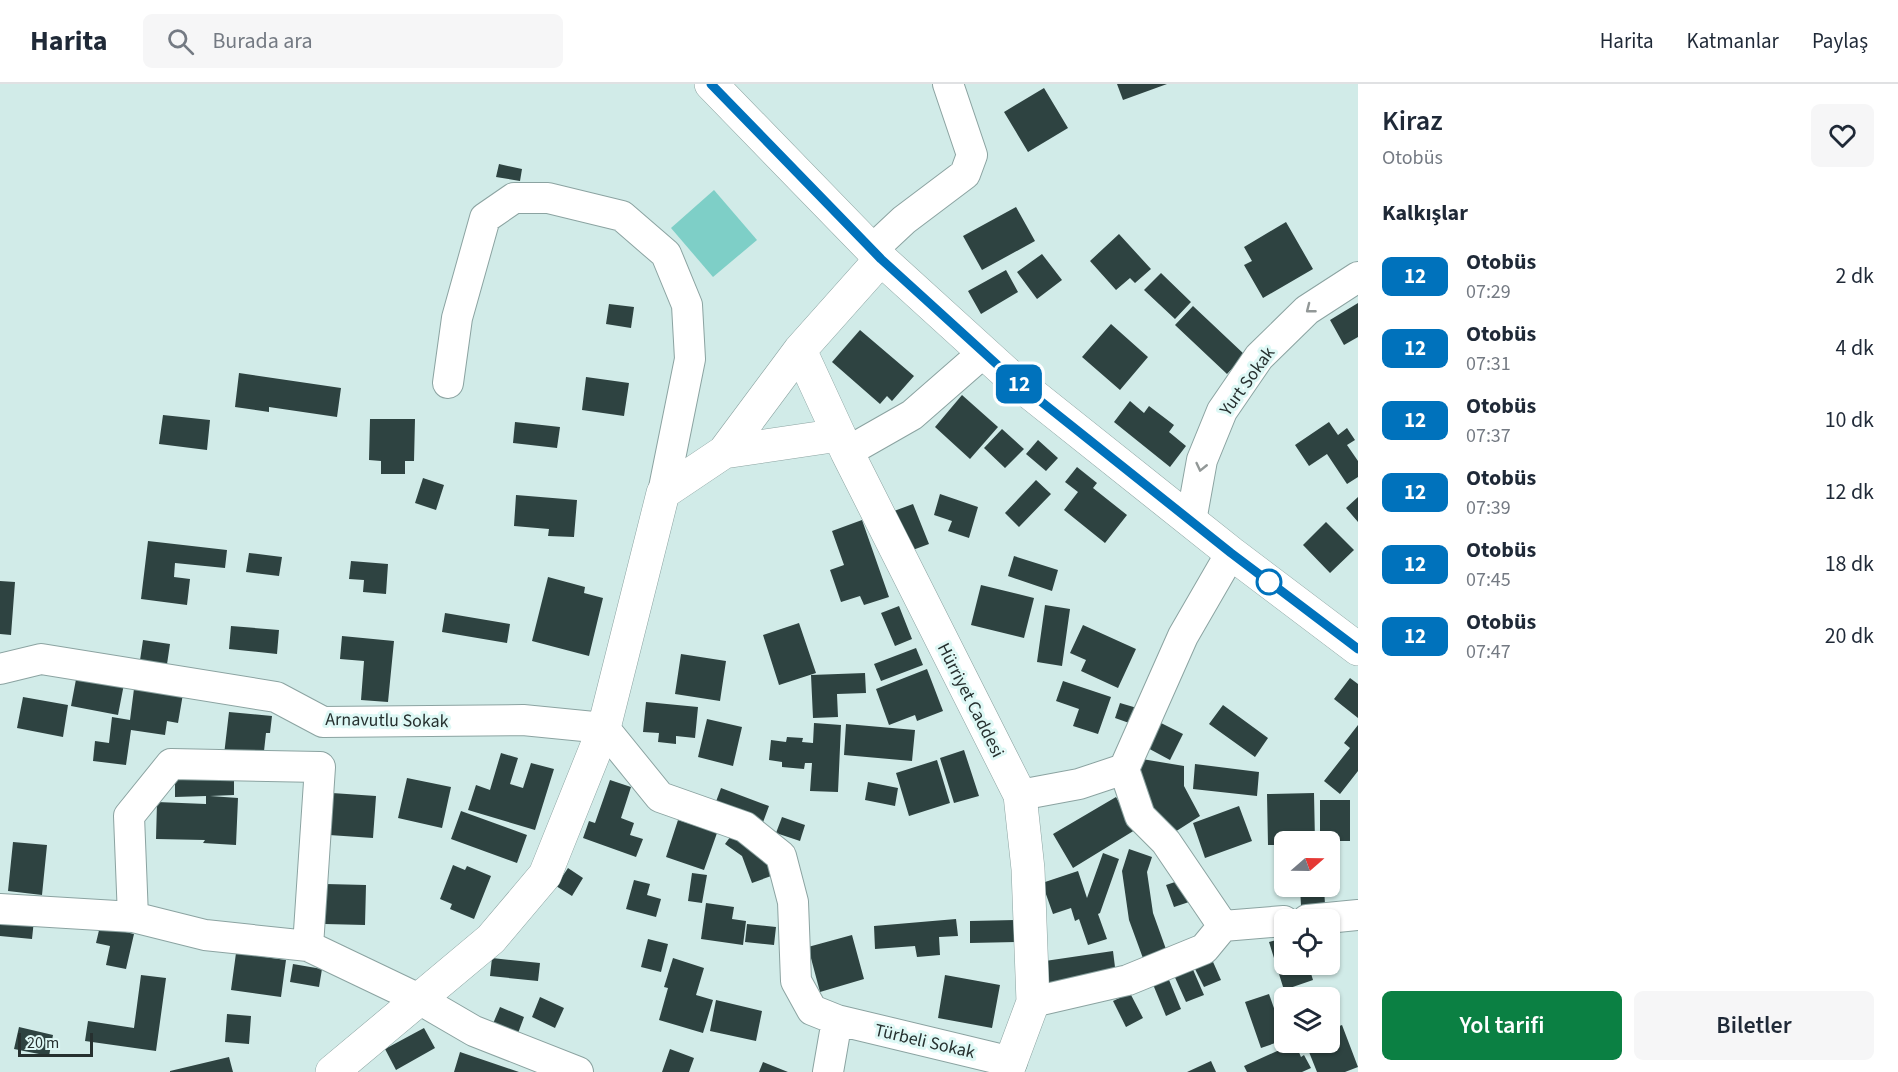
<!DOCTYPE html>
<html lang="tr">
<meta charset="utf-8">
<style>
:root{--surface:#fff;--page:#f6f6f7;--text:#1f2937;--muted:#747a83;--line:#e0e1e3;--accent:#0b8043}
body{margin:0;font-family:"Source Sans 3",sans-serif;background:var(--page);color:var(--text);height:100vh;display:flex;flex-direction:column;font-size:22px;white-space:nowrap}
*{box-sizing:border-box;margin:0}
p{font-size:20px;color:var(--muted)}
.icon{flex:none;width:33px;height:33px;fill:none;stroke:currentColor;stroke-width:2;stroke-linecap:round;stroke-linejoin:round}
.map{position:relative;flex:1;overflow:hidden}
.side{display:flex;flex-direction:column;background:var(--surface);width:540px}
.side>*{flex:none}
.badge{padding:0 12px;border-radius:9px;font-size:21px;line-height:39px}
.needle{width:39px;rotate:70deg}
.tools{position:absolute;left:1274px;top:747px;display:grid;gap:12px}
.tools a{display:grid;place-items:center;width:66px;height:66px;border-radius:9px;background:var(--surface);box-shadow:0 2px 4px #0004;font-size:30px}
.scale{position:absolute;left:18px;bottom:15px;width:75px;box-sizing:border-box;padding-left:6px;border:3px solid #26302f;border-top:0;font-size:16px;line-height:21px;white-space:nowrap;color:#26302f;-webkit-text-stroke:4px #def8f5;paint-order:stroke}
.map>.badge{position:absolute;translate:-50% -50%;box-shadow:0 0 0 3px #fff}
h2{padding:0 24px;font-size:22px;line-height:54px}
.round{display:grid;place-items:center;flex:none;width:63px;height:63px;border-radius:9px;background:var(--page)}
.summary{display:flex;align-items:center;justify-content:space-between;height:102px;padding:0 24px}
h1{font-size:28px;font-weight:600;line-height:45px}
.cta{display:flex;gap:12px;margin-top:auto;padding:12px 24px}
.cta a{flex:1;height:69px;border-radius:9px;background:var(--accent);color:#fff;font-size:24px;font-weight:600;line-height:69px;text-align:center}
.cta a+a{background:var(--page);color:var(--text)}
ul{padding:0;list-style:none}
li{display:flex;align-items:center;gap:18px;height:72px;padding:0 24px}
li div{flex:1}
li b{display:block;font-size:22px}
li em{font-style:normal}
li .badge{min-width:66px;font-weight:700;text-align:center}
header{display:flex;align-items:center;gap:36px;box-sizing:border-box;height:84px;padding:0 30px;background:var(--surface);border-bottom:2px solid var(--line)}
header strong{font-size:28px}
nav{display:flex;gap:33px;margin-inline-start:auto;font-size:21px}
.search{width:420px;height:54px;background:var(--page);display:flex;align-items:center;gap:15px;box-sizing:border-box;padding:0 21px;border-radius:9px;color:var(--muted);font-size:22px}
main{display:flex;flex:1;min-height:0}
.map>svg:first-child{display:block}
</style>
<header>
<strong>Harita</strong>
<div class="search"><svg class="icon" aria-label="search" viewBox="0 0 24 24"><circle cx="10" cy="10" r="6"/><path d="M15 15l6 6"/></svg>Burada ara</div>
<nav><a>Harita</a><a>Katmanlar</a><a>Paylaş</a></nav>
</header>
<main>
<div class="map">
<svg width="1358" height="988" viewBox="0 0 1358 988">
<rect width="100%" height="100%" fill="#d1ebe8"/>
<path fill="#7ecfc7" d="M714,106L757,156L713,193L671,144Z"/>
<path fill="#2e4341" d="M1117,0H1167L1123,16Z
M1044,4L1068,44L1028,68L1004,28Z
M499,80L522,85L520,97L496,93Z
M1016,123L1035,157L982,186L963,152Z
M1286,138L1313,185L1263,214L1244,181L1252,177L1244,163Z
M1119,150L1151,185L1135,199L1130,194L1116,206L1090,177Z
M1042,170L1062,196L1037,215L1017,188Z
M1006,186L1018,208L981,230L968,207Z
M1161,189L1191,218L1175,235L1144,206Z
M1358,219V253L1344,261L1330,236Z
M609,220L634,223L631,244L606,240Z
M1193,222L1245,271L1227,290L1175,241Z
M1111,240L1148,273L1120,306L1082,273Z
M860,246L914,292L892,317L887,312L880,320L832,278Z
M239,289L341,304L337,333L269,323V328L235,323Z
M586,293L629,299L624,332L582,326Z
M962,311L998,343L970,375L935,343Z
M1130,317L1144,329L1149,322L1174,341L1169,348L1186,362L1170,383L1114,338Z
M163,331L210,336L207,366L159,360Z
M370,335H415L414,377H405V390H381V377L369,376Z
M515,338L560,343L557,364L513,359Z
M1329,338L1338,351L1347,344L1355,356L1347,361L1358,377V393L1347,400L1327,370L1309,382L1295,361Z
M1002,345L1024,365L1005,384L984,364Z
M1038,356L1058,374L1046,387L1026,370Z
M1077,383L1097,399L1093,404L1127,431L1105,459L1064,426L1078,408L1065,398Z
M423,394L444,401L436,426L415,419Z
M1036,396L1051,410L1019,443L1005,429Z
M940,410L978,423L969,454L948,447L952,437L934,431Z
M516,411L577,416L574,453L548,452L549,445L514,442Z
M1358,413V438L1346,424Z
M913,420L929,460L910,467L894,427Z
M862,436L889,513L864,521L860,512L841,518L830,486L844,481L832,447Z
M1326,438L1354,466L1330,489L1303,461Z
M148,457L227,466L225,484L175,479L174,493L190,495L187,521L141,515Z
M249,469L282,473L279,492L246,488Z
M1014,472L1058,486L1052,507L1008,492Z
M351,477L388,480L386,510L363,508L364,496L349,495Z
M548,493L585,503L584,509L603,514L589,572L532,557Z
M0,497L15,498L11,551L0,550Z
M981,501L1034,514L1024,554L971,541Z
M1045,521L1070,525L1062,582L1037,578Z
M899,522L912,555L895,562L881,529Z
M445,529L510,540L507,559L442,548Z
M799,539L816,589L779,601L763,551Z
M1083,541L1136,565L1118,604L1081,587L1086,576L1070,569Z
M231,542L279,546L277,570L229,565Z
M342,552L394,557L388,618L361,616L364,577L340,575Z
M143,556L170,560L166,587L139,583Z
M916,564L923,581L881,597L874,580Z
M681,570L726,577L720,617L675,610Z
M927,585L943,627L917,637L915,631L889,641L876,605Z
M865,589L866,609L837,610L838,633L813,634L811,591Z
M77,590L124,600L118,631L71,622Z
M1350,594L1358,600V634L1334,615Z
M135,597L184,604L178,639L167,637L165,651L131,646L126,681L93,677L95,657L109,659L112,633L130,636Z
M1063,597L1111,613L1098,650L1073,642L1079,625L1056,617Z
M23,613L68,621L63,653L17,644Z
M646,618L698,623L695,654L676,652V660L658,658L659,649L643,648Z
M1120,619L1137,624L1132,640L1115,634Z
M1223,621L1268,654L1255,673L1209,640Z
M229,628L272,632L270,649H266L263,676L224,671Z
M707,635L742,643L733,682L698,673Z
M1157,637L1183,650L1170,676L1144,662Z
M814,639L841,641L838,708L810,707L812,679H805L804,685L782,683V678L769,676L771,656L786,658L787,653L803,654L802,658L813,659Z
M846,640L915,646L912,677L844,671Z
M1358,641V687L1340,710L1324,697L1350,664L1344,659Z
M964,666L979,712L954,719L940,674Z
M501,669L518,674L510,700L523,704L531,679L554,685L535,746L468,726L476,701L490,706Z
M1142,675L1184,682V702L1200,732L1167,753L1137,699Z
M937,676L950,719L909,732L896,689Z
M1195,680L1259,688L1257,712L1193,705Z
M234,691V711L210,712L238,714L236,761L203,759L205,756L156,755L157,718L206,720V712L175,713V693Z
M407,694L451,703L442,744L398,734Z
M610,696L631,703L621,734L634,739L630,751L643,755L636,773L583,754L589,737L595,739Z
M868,698L898,704L895,722L865,716Z
M721,704L769,722L762,741L714,723Z
M332,709L376,712L373,754L329,751Z
M1314,709L1315,758H1284V761H1268L1267,710Z
M1116,713L1135,746L1073,784L1053,750Z
M1320,716H1350V757H1320Z
M1239,722L1252,757L1205,774L1193,739Z
M461,727L527,751L517,779L451,755Z
M782,733L805,741L800,757L776,749Z
M678,736L717,749L704,786L666,773Z
M736,745L766,769L774,791L752,799L742,772L725,760Z
M13,758L47,761L42,811L8,807Z
M1129,765L1152,773L1147,788L1153,829L1167,868L1144,877L1129,836L1122,787Z
M1103,769L1119,775L1100,829L1098,830L1107,855L1088,861L1079,835L1075,837L1071,824L1053,830L1042,799L1078,787L1087,814Z
M453,781L465,786L467,782L491,792L474,835L450,825L452,820L440,815Z
M568,784L583,794L572,812L556,802Z
M692,789L707,791L702,819L688,817Z
M1184,795L1192,817L1174,823L1166,801Z
M634,796L650,800L647,811L661,815L656,833L626,825Z
M326,800L366,801L365,841L325,840Z
M1300,802H1324L1325,821L1301,822Z
M706,819L734,823L732,835L746,837L743,861L701,855Z
M0,833L34,836L32,855L0,852Z
M956,835L958,852L939,853L940,871L917,873L915,862L875,865L874,842Z
M1015,836L1016,858L970,859V837Z
M747,840L776,843L774,861L745,858Z
M100,842L134,850L126,885L106,881L110,862L96,859Z
M852,851L864,895L820,908L808,863Z
M1284,854V880H1308L1313,896L1284,906L1269,858Z
M648,855L668,860L661,888L641,883Z
M1113,867L1116,891L1048,901L1045,877Z
M236,869L286,876L281,913L231,906Z
M1210,871L1221,896L1204,903L1192,879Z
M492,874L540,879L538,897L490,892Z
M673,874L704,884L696,911L713,916L703,949L659,936L668,904L664,903Z
M293,880L322,885L319,903L290,898Z
M1191,881L1204,911L1186,918L1173,889Z
M141,891L166,894L156,967L85,957L88,937L134,944Z
M945,891L1000,901L992,944L938,934Z
M1167,891L1181,925L1166,932L1152,898Z
M1130,909L1143,934L1126,943L1113,917Z
M1269,910L1275,927L1284,924V956L1261,964L1245,918Z
M540,913L564,924L555,944L532,933Z
M716,916L762,927L756,957L710,947Z
M500,923L524,933L517,952L492,942Z
M227,930L251,932L249,960L225,958Z
M1342,941L1358,983L1345,988H1317L1309,968L1303,969L1299,958H1329V946Z
M19,943L53,951L49,972L14,965Z
M424,944L435,964L396,986L385,965Z
M1295,959L1301,973L1304,971L1311,984L1302,988H1247L1244,982Z
M670,965L694,974L689,988H662Z
M460,968L519,988H454Z
M229,973L233,988H170V987Z
M1211,977L1216,988H1187Z
M763,978L788,988H759Z"/>
<g fill="none" stroke-linecap="round" stroke-linejoin="round">
<g stroke="#8ba3a1" stroke-width="32">
<path id="minor" d="M872,166L904,136L965,90L972,71L948,0
M448,299L457,234L485,134L514,114H548L622,132L666,170L687,221L690,275L663,409
M847,368L912,331L983,269
M1191,437L1202,376L1222,327L1259,273L1307,226L1358,193
M0,585L41,575L276,613L323,638L523,636L604,644L660,713L745,743L781,772L793,818L796,897L812,926L837,936L828,988
M1124,685L1140,732L1166,758L1223,842
M1020,711L1079,700L1124,685L1183,552L1231,469
M0,825L133,833L205,851L308,862L419,915L474,947L578,988
M133,833L129,732L171,680L320,683L308,862
M1307,836L1358,831
M1033,918L1128,896L1204,865L1223,842L1284,837
M837,936L1012,978"/>
</g>
<g stroke="#8ba3a1" stroke-width="34">
<path id="tertiary" d="M800,266L847,368L1020,711L1028,785L1033,918L1007,988
M724,368L839,351
M332,988L491,855L545,791L604,644L663,409L724,368L800,266L881,175"/>
</g>
<g stroke="#8ba3a1" stroke-width="34">
<path id="trunk" d="M711,0L881,175L1014,296L1231,469L1358,565"/>
</g>
<use href="#minor" stroke="#fff" stroke-width="30"/>
<use href="#tertiary" stroke="#fff" stroke-width="33"/>
<use href="#trunk" stroke="#fff" stroke-width="33"/>
</g>
<defs><path id="oneway-chevron" d="M-2-3.5L2.5 0L-2 3.5" fill="none" stroke-width="1.6" stroke-linecap="round" stroke-linejoin="round" transform="scale(1.5)"/></defs>
<g stroke="#929897">
<use href="#oneway-chevron" transform="translate(1310 225) rotate(142)"/>
<use href="#oneway-chevron" transform="translate(1201 383) rotate(103)"/>
</g>
<g fill="none" stroke-linecap="round" stroke-linejoin="round">
<g stroke="#fff" stroke-width="14">
<path id="line" d="M711,0L881,175L1014,296L1231,469L1358,565"/>
</g>
<use href="#line" stroke="#0072bc" stroke-width="9"/>
</g>
<circle fill="#fff" stroke="#0072bc" stroke-width="3" cx="1269" cy="498" r="12"/>
<g text-anchor="middle" stroke-width="6" stroke-linejoin="round" paint-order="stroke">
<g font-size="18" fill="#26302f" stroke="#def8f5">
<text transform="translate(1247 297) rotate(-54)" y="6">Yurt Sokak</text>
<text transform="translate(971 616) rotate(63)" y="6">Hürriyet Caddesi</text>
<text transform="translate(387 636) rotate(1)" y="6">Arnavutlu Sokak</text>
<text transform="translate(925 957) rotate(13)" y="6">Türbeli Sokak</text>
</g>
</g>
</svg>
<div class="tools">
<a><svg class="needle" viewBox="-14 -14 28 28"><path d="M0-13l5 13h-10z" fill="#e53935"/><path d="M0 13l5-13h-10z" fill="#747a83"/></svg></a>
<a><svg class="icon" aria-label="locate" viewBox="0 0 24 24"><circle cx="12" cy="12" r="6"/><path d="M12 2v4M12 18v4M2 12h4M18 12h4"/></svg></a>
<a><svg class="icon" aria-label="layers" viewBox="0 0 24 24"><path d="M12 4l9 5-9 5-9-5zM3 14l9 5 9-5"/></svg></a>
</div>
<div class="scale">20 m</div>
<b class="badge" style="left:1019px;top:300px;background:#0072bc;color:#fff">12</b>
</div>
<section class="side">
<div class="summary"><div><h1>Kiraz</h1><p>Otobüs</p></div><a class="round"><svg class="icon" aria-label="heart" viewBox="0 0 24 24"><path d="M12 20l-8-8c-3-5 5-10 8-4 3-6 11-1 8 4z"/></svg></a></div>
<h2>Kalkışlar</h2>
<ul>
<li><span class="badge" style="background:#0072bc;color:#fff">12</span><div><b>Otobüs</b><p>07:29</p></div><em>2 dk</em></li>
<li><span class="badge" style="background:#0072bc;color:#fff">12</span><div><b>Otobüs</b><p>07:31</p></div><em>4 dk</em></li>
<li><span class="badge" style="background:#0072bc;color:#fff">12</span><div><b>Otobüs</b><p>07:37</p></div><em>10 dk</em></li>
<li><span class="badge" style="background:#0072bc;color:#fff">12</span><div><b>Otobüs</b><p>07:39</p></div><em>12 dk</em></li>
<li><span class="badge" style="background:#0072bc;color:#fff">12</span><div><b>Otobüs</b><p>07:45</p></div><em>18 dk</em></li>
<li><span class="badge" style="background:#0072bc;color:#fff">12</span><div><b>Otobüs</b><p>07:47</p></div><em>20 dk</em></li>
</ul>
<div class="cta"><a>Yol tarifi</a><a>Biletler</a></div>
</section>
</main>
